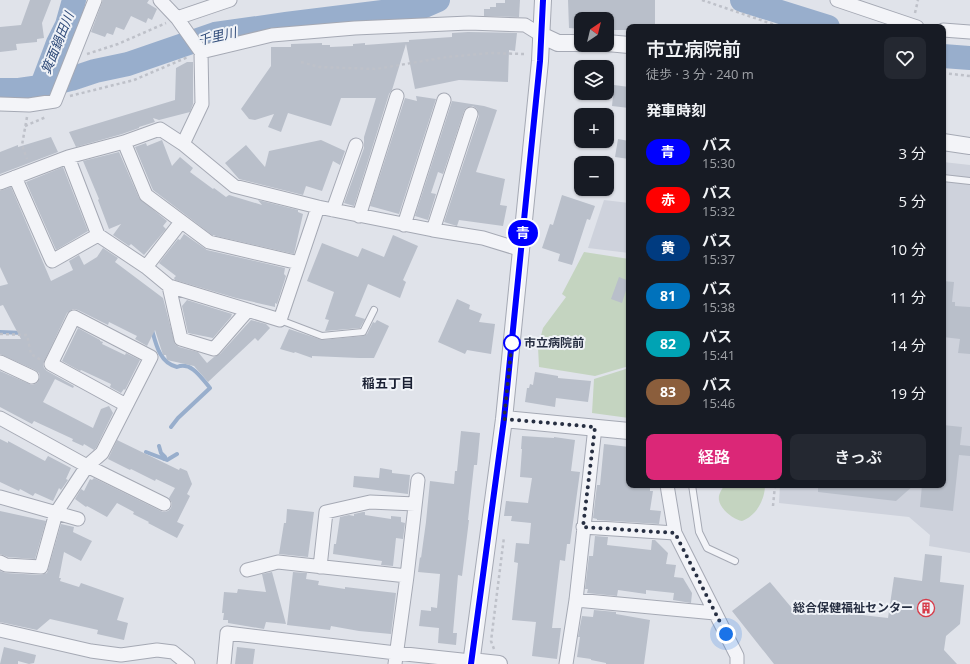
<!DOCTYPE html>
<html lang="ja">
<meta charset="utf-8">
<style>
:root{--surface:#171b24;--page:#242831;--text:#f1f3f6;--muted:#9ea1a6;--accent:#db2777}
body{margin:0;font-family:"Open Sans","Noto Sans JP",sans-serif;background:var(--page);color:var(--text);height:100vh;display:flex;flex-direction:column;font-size:15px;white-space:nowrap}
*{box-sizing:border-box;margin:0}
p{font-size:13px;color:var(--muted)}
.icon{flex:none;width:22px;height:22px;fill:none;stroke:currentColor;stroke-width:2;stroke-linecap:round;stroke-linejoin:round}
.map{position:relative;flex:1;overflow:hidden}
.side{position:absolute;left:626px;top:24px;width:320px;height:464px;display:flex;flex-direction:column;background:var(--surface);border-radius:8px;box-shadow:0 1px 3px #0004}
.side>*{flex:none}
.badge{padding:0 8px;border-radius:13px;font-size:14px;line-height:26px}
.needle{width:26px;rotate:35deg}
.fabs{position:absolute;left:574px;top:12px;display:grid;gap:8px}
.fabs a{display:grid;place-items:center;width:40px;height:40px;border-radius:8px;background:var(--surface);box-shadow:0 1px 3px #0004;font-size:20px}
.you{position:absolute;width:20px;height:20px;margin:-10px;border:3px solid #fff;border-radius:50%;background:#1a73e8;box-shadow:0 0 0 6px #1a73e833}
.map>.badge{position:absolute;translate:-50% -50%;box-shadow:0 0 0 2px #fff}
h2{padding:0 20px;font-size:15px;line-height:36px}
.round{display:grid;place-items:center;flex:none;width:42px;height:42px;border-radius:8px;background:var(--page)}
.head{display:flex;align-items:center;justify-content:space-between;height:68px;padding:0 20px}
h1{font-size:19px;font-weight:600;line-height:30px}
.primary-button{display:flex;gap:8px;margin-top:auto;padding:8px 20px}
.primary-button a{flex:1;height:46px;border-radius:8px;background:var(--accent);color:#fff;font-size:16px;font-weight:600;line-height:46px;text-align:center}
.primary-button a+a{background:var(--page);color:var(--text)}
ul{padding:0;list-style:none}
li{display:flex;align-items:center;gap:12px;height:48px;padding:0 20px}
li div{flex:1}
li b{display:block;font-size:15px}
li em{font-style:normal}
li .badge{min-width:44px;font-weight:700;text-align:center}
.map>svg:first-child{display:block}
</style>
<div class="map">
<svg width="970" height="664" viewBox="0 0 970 664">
<rect width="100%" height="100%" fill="#e0e3ea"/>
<path fill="#ced2dc" d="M943,162L970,165V553L929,546L930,535L909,517L779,503L780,485H943Z
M604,200L629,203V253L588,248Z"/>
<path fill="#c4d4c0" d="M584,252L629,259V366L595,376L539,367L538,347L543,328L566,297L562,294Z
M629,368V418L592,413L594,379Z
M725,485H765C765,500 756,516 742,521C734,520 720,509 719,500C718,494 722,489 725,485Z"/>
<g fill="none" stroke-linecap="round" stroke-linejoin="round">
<path stroke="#98aecc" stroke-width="4" d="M152,330C156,345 160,363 177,367C192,361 202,379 210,388L178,418L171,427
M0,332L23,333
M159,446L161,453L165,457L164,459
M146,452L167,460L177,454"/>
<path stroke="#98aecc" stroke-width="24" d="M742,0L828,27
M943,56L970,58
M40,87L44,80L58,43L67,25L74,0
M0,90H19L40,87L71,79L95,71L128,64L215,34L286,24L422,7L438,0"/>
</g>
<path fill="#b9bfca" d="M30,0H51L42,23L44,38L37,39V42L16,44L17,50L0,52V27L21,25Z
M103,0H149L147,3L157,9L152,20L148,18L146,23L131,16L124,30L116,27L113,35L107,33L105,37L91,32Z
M505,0H520L519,17L484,16V9H490V7H496V3H505Z
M568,0H655V27H629V30H607V19H581V29L569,28Z
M468,32L517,33L515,51L509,50L508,82L459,80L415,89L406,44L392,90L389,94L354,206L344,203L364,148V137L376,98H341L331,126L288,113L281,132L268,127L274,114L255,120L249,119L241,109L271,66V47H291V44L322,43V45H330V47L353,46V44L365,43V45L406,42H409V40L452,37V33Z
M187,62H193V104L190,112L159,120L153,118L155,122L139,127V128L122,134L76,147L69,132L175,100L176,68Z
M614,85L629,87V108L612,106Z
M416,96L436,99L399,214L370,206L405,98L417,101Z
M452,101L484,106L497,110L476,172L505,179L500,205L507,206L503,226L459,220L457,226L444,222L479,116L477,109L473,106L466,108L464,111L443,174L438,172L431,193L436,194L428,220L415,216Z
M51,137L58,152L0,174V152L18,145V147Z
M618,139L629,141V159L615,157Z
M162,140L172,166L180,157L193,168L190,172L213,189L214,188L226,197L229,195L262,205L258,200L298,210V212L303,214L294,254L212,235L153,190L135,147L146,143L147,146Z
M321,140L345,151L340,165L333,161L322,191L306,186L303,195L239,179L225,163L246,145L265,167L269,151Z
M119,152L139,198L167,221L163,226L166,229L144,255L131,244L129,246L113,235L121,224L109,229L98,200L99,199L83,161Z
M63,167L88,231L56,250L26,182Z
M11,187L51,281L73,270L69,261L79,255L84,265L97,257L103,248L118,258L115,262L163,298L175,344L179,347L198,352L207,363L214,357L220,354L251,320L266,324L270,328L258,341L255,338L208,382L194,366L167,360L166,355H163L155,330L147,346L135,339L137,336L109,322L108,325L78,310L73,309L67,313L43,364L44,368L47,371L74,386L73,388L55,379L43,402L93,428L101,409L109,406L113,413L96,448L94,450L84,444L83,446L72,441L73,439L34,421L32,424L0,407V371L32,385L37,383L40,377L39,373L35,370L0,354V339H21L3,305L0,306V286L8,284L0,267V191Z
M562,195L595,206L590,220L587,219L572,265L558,261L560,254L542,248L550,224L553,225Z
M184,234L207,250L285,268L284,274L286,276L277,304L275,303V307L236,298L175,280L174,278L176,276L159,263L178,239L180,240Z
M393,235L418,246L403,280L406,282L400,298L368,284L355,316L365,319L360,328L325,331L329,320L325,319L334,292L307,281L322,243L358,257L362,248L384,257Z
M619,277L629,281L622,303L611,299Z
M943,281L954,282L952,302H955V306L970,307V354L958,353L960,339L943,337Z
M457,299L470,305L469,309L482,314L479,322L495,324L491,354L467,350L465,354L438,342Z
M187,300L232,314L231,317L213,338L188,333L182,306Z
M377,320L389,326L374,358H359L312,356V358L295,352L294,353L280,349L289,329L322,340L363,336L367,334L373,322L375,323Z
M78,328L100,340V341L103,342L102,344L125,355L126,353L140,360L125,390L124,389L121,393L110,387L111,384L81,370L80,371L62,361Z
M535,372L558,376V378L591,381L588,402L556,398L555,407L525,402L527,388H529L530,384L533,385Z
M943,425L962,427L960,445L970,446V456L959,455L953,511L920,507L922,485H943Z
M461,431L480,433L477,465H474L468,520H469L462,576L458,575L453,633H457L456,645L438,643L439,628L419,626L421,610L431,611V607L437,608L440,574L418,572L420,557L421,558L426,522L430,481L454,484L455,471H457Z
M522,436L554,438V437L575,440L571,471L580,472L570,544H567L565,561L560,560L552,628H561L557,659L532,656L536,622L512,620L518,563L514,562L516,543L529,544L531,523L511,521L512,516H504L506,501L528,503L532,478L520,477L522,449H521Z
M0,439L8,443V441L45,461L48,456L71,468L66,479L68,480L61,490L59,488L53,501L35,493L33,496L20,489L19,491L0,482Z
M117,440L179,470L180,468L187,471L192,484L187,494L190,496L177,522L184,525L177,538L148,523L149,522L133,514L134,512L117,503L107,517L87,506L86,507L75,499L81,489L84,491L90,479L92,480L94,478L163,512L168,511L171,508L172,503L169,498L175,488L156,479L155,481L131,469L130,470L108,459Z
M604,444L629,447V485H650V491H653L650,510L661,511L659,524L597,520V519L593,518L597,485H600Z
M380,468L392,470V473L410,475L408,494L353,487L354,476L379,478Z
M818,485H914L896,501L818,492Z
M287,509L314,512L308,557L279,554L284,523H286Z
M0,511L46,521L35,559L8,557L0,554Z
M363,512H365V515L391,519V516L401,517V522L405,523L403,539L396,538L393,566L381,565L382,561L333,554L334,544H336L340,517L349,515L354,516V514Z
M61,524L74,527L73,532L92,541L81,561L64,552L59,578H61L60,581L79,587L81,583L124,598L117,620L128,623L124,640L97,634L98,630L50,619L37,630L0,622V571L6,573L41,575L47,573Z
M595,536L608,537L607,545L651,550L652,540H655L668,553L666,564L676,565L674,577L683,578L692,593L691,603L673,600L674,593L646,590V594L618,590L617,596L587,593L588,589H585L589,556H593Z
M925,554L942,556L940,582L964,585L960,624L946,636L944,650L957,664H774L732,611L770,582L796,613L802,608L816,610L826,603L839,602L853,606L862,615L888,618L894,577L922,581Z
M272,572L286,624L266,622L264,629L228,623V620H223L224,613H222L224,592L237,593L238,589L266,592L262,574Z
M293,572L307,573L306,579L319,581L318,585L345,589V587L396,593L391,634L359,631L331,626L330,630L287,625Z
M594,610L616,612V614L650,620L644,664H606V663L591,660V659L577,657L580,637H578L582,616L593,617Z
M4,647L36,655L34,663L29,664L18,661V664H0Z
M237,647L255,649L253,664H235Z"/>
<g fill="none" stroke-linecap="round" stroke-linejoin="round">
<g stroke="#a5a9b4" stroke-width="8">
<path id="service" d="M943,178L970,181
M280,320L322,336L363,332L374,310
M692,485L699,532L707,548L735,561"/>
</g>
<g stroke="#a5a9b4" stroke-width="15">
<path id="minor" d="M160,0L177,18L230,0
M837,0L917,27
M177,18L201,52L202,104L183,144
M943,30L970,32
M201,52L272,35L355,28L469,23L525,25L541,35
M0,104L29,105L55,101L95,0
M124,142L146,195L209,242L299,263
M68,157L98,235L146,267L169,286L280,320L318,207
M15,177L52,261L98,235
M0,183L68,157L124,142L160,129L183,144L234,186L318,207L433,230L483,238L522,250
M333,210L356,145
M359,216L397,96
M404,225L444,100
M433,230L471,114
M146,267L181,222
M169,286L181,339L214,349L248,310
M0,362L32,377
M0,418L87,466L164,504
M667,485L675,533L737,656V664
M0,497L78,519
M583,527L675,533
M0,562L6,565L41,567L56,513L87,466L102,453L151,357L74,317L51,364L126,405
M320,567L326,512L370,502L415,504
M247,570L278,562L407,576
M576,600L715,613
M0,630L91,651L121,655L157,650L173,652L188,664
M224,664L227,633L396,653L471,661
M395,664L407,576L418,480
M566,664L576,600L595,427"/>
</g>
<g stroke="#a5a9b4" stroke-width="18">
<path id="tertiary" d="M541,35L558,43H581
M607,43L629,45
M943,142L970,146
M504,419L629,431
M471,661L499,664
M471,664L504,419L540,61L543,0"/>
</g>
<path stroke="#bec1c9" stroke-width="2.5" stroke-dasharray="3 3" stroke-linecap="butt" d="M702,0L781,27
M915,13L918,0
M87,54L118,44L166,23
M301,62L319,67L376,69L447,57L490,53L524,54
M943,73L970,76
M70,96L134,80L188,57
M27,117L22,145L27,159
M25,126L46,117
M0,334L27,335L31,354L41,360
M773,506L775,485
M494,649L491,641L504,537"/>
<use href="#service" stroke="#f3f4f8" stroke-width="6"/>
<use href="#minor" stroke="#f3f4f8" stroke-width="13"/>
<use href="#tertiary" stroke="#f3f4f8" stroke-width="16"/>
</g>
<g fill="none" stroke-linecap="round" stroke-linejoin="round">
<g stroke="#fff" stroke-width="9">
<path id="line" d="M471,664L504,419L540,61L543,0"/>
</g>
<use href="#line" stroke="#00f" stroke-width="6"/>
<path stroke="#272f42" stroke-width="4" stroke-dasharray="0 7.2" d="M512,343V342L504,419L595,427L583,527L675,533L726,634"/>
</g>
<defs>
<g id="building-ring" transform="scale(0.9)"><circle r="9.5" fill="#eff2f7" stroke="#d73c4a" stroke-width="1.5"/><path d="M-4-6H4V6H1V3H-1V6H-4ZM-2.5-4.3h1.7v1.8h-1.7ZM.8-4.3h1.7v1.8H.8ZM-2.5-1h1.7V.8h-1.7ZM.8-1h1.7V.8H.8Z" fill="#d73c4a"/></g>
</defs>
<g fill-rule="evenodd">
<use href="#building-ring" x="926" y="608"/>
</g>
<circle fill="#fff" stroke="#00f" stroke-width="2" cx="512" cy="343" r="8"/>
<g text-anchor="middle" stroke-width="4" stroke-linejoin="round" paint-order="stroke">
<g font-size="12" font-weight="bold" fill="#272f42" stroke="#eff2f7" text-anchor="start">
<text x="524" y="347">市立病院前</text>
</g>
<g font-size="12" font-weight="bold" fill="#272f42" stroke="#eff2f7" text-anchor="end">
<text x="913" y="612">総合保健福祉センター</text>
</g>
<g font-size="13" font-style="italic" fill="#2f4b79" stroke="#eff2f7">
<text transform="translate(217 36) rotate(-13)" y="5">千里川</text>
<text transform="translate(57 43) rotate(-68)" y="5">箕面鍋田川</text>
</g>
<g font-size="13" font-weight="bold" fill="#1a2033" stroke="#eff2f7">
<text x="388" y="388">稲五丁目</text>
</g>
</g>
</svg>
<div class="fabs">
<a><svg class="needle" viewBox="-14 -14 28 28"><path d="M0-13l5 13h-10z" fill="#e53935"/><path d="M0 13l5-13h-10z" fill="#9ea1a6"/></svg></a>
<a><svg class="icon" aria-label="layers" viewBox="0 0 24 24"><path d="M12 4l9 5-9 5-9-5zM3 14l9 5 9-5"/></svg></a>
<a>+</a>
<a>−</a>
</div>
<div class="you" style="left:726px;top:634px"></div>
<b class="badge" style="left:523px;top:233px;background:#00f;color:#fff">青</b>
<section class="side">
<div class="head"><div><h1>市立病院前</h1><p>徒歩 · 3 分 · 240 m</p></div><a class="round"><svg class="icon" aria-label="heart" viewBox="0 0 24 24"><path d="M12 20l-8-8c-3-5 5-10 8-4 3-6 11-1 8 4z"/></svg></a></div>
<h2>発車時刻</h2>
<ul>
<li><span class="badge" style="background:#00f;color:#fff">青</span><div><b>バス</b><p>15:30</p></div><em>3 分</em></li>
<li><span class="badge" style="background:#f00;color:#fff">赤</span><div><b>バス</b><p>15:32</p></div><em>5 分</em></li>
<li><span class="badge" style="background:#003b80;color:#fff">黄</span><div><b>バス</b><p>15:37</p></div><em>10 分</em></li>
<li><span class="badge" style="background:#0072bc;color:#fff">81</span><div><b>バス</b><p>15:38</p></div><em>11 分</em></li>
<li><span class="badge" style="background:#00a3b4;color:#fff">82</span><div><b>バス</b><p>15:41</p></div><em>14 分</em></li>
<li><span class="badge" style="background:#8b5e3c;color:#fff">83</span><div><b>バス</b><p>15:46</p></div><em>19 分</em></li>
</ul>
<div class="primary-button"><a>経路</a><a>きっぷ</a></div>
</section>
</div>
